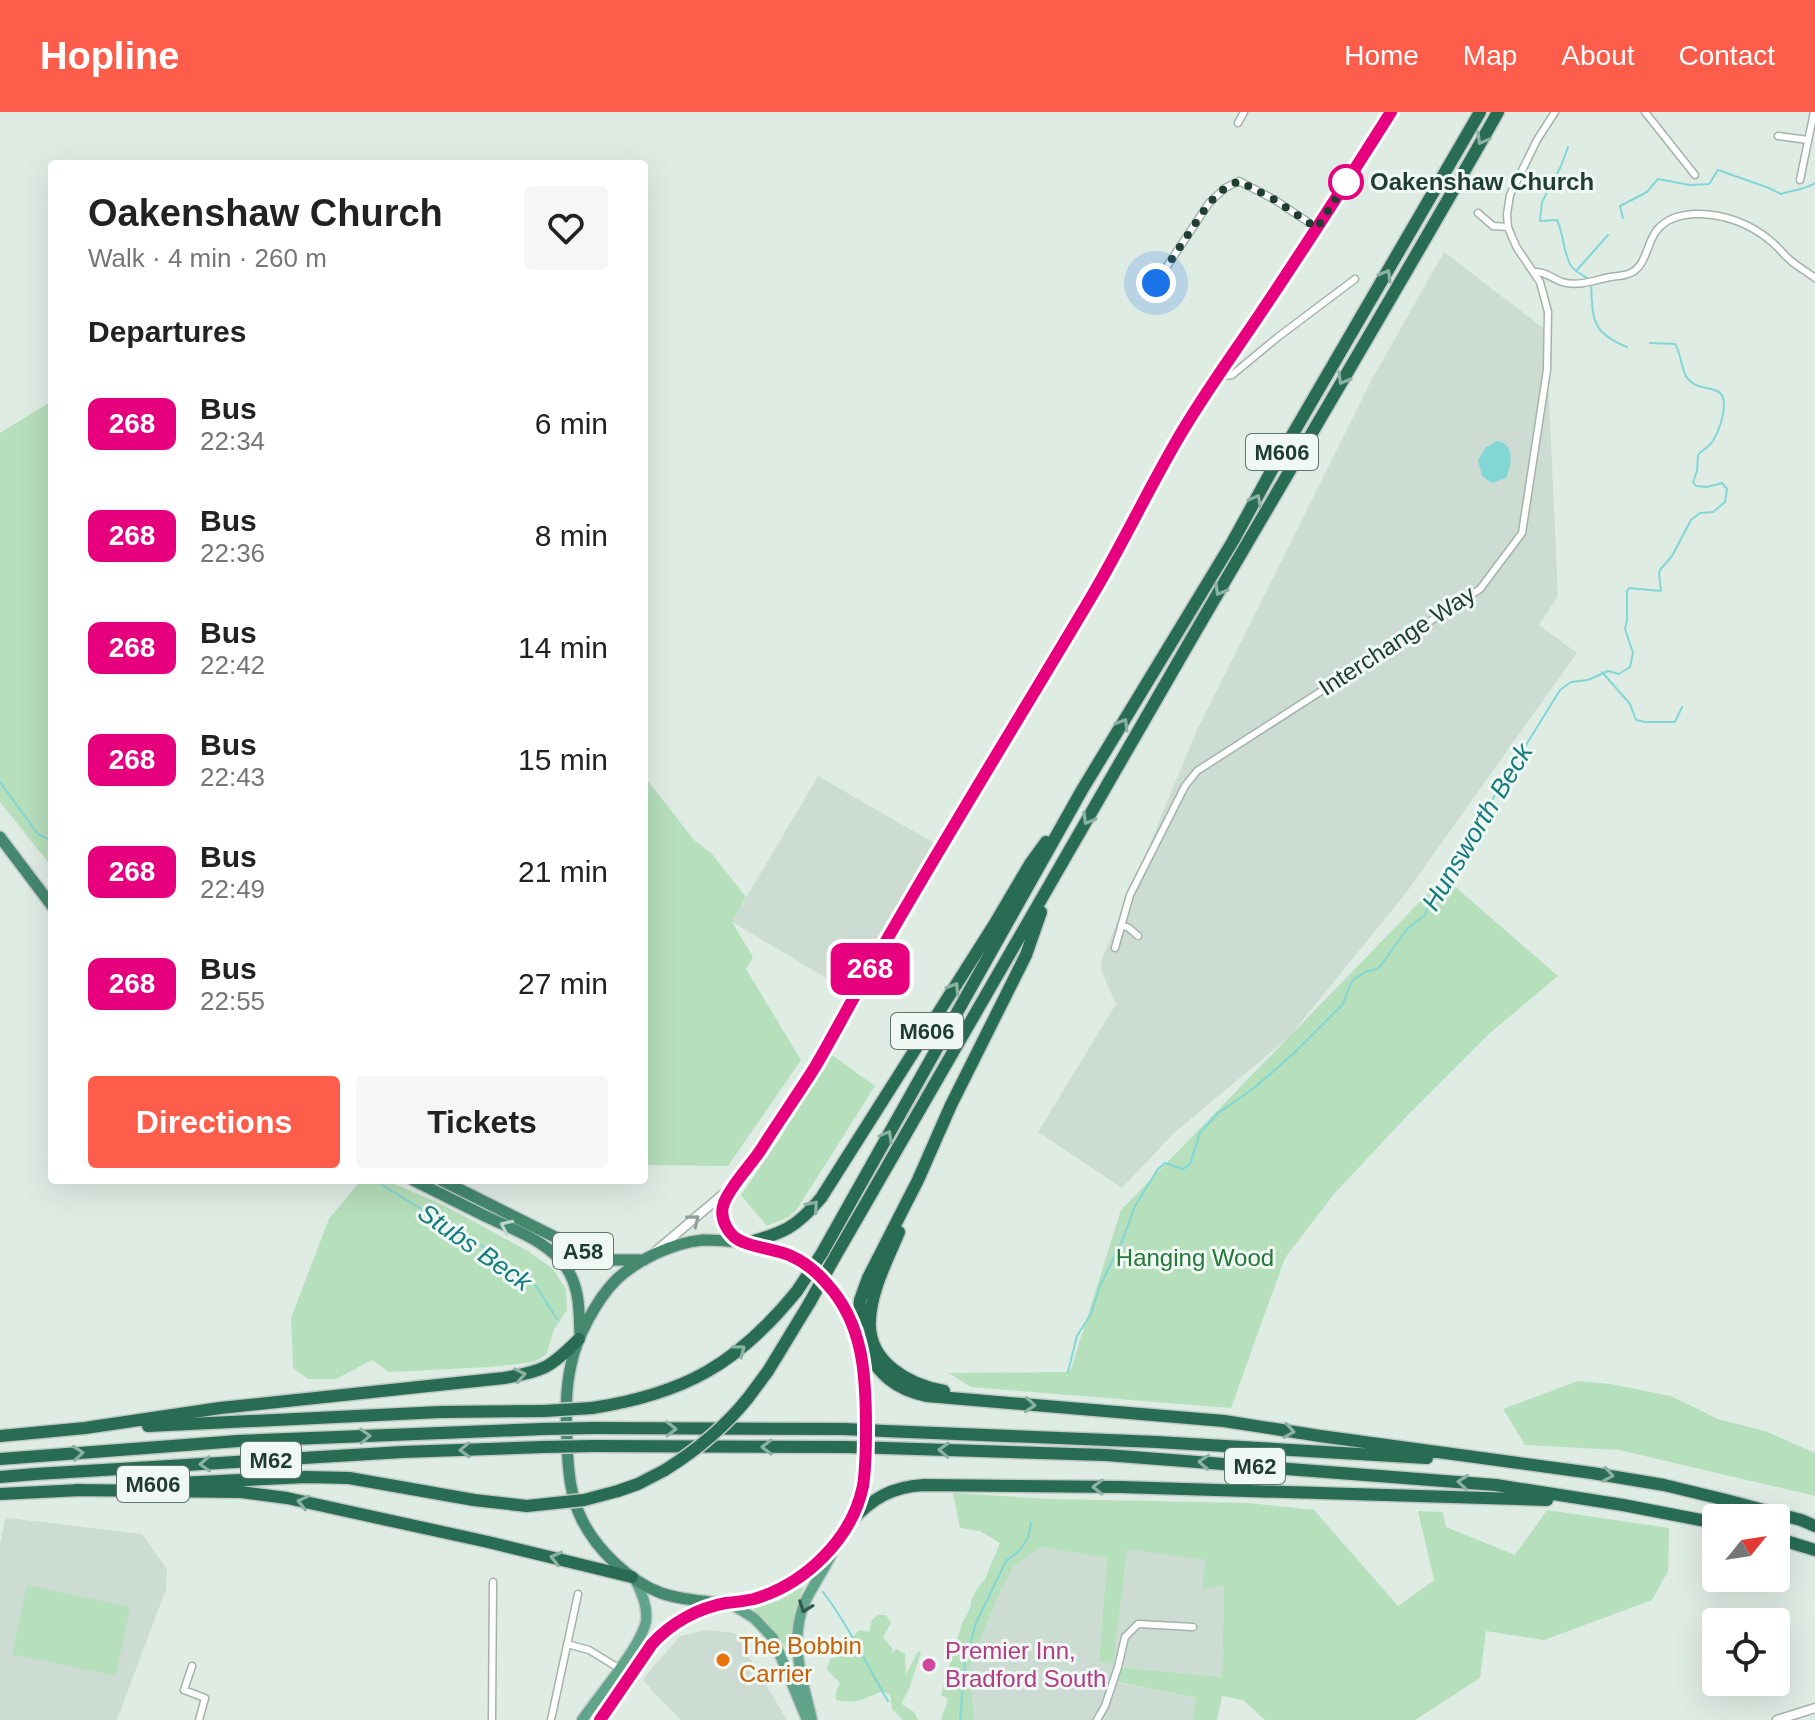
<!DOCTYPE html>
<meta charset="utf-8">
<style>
:root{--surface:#fff;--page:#f6f6f6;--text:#222;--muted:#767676;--accent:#fe5d4b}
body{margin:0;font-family:Helvetica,sans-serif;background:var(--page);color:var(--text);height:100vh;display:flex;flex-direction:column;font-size:30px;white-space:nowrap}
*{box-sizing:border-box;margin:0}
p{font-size:26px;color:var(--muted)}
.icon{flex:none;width:44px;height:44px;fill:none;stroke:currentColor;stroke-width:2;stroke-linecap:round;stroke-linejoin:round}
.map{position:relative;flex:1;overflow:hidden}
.sheet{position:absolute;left:48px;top:48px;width:600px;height:1024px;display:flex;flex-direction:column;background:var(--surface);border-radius:8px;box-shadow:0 8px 32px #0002}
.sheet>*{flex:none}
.badge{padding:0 16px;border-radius:12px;font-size:28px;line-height:52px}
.needle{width:52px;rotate:60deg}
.tools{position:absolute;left:1702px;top:1392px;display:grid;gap:16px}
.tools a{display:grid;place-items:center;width:88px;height:88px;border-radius:8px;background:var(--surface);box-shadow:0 8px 32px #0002;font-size:40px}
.you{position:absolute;width:40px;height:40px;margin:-20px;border:6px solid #fff;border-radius:50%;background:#1a73e8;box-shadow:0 0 0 12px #1a73e833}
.map>.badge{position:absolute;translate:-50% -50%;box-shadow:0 0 0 4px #fff}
h2{padding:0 40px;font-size:30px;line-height:72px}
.round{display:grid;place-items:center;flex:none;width:84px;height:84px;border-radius:8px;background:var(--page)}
.head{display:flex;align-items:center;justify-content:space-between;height:136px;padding:0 40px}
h1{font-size:38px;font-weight:600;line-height:60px}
.cta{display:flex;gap:16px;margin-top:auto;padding:16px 40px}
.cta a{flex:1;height:92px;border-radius:8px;background:var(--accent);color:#fff;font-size:32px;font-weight:600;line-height:92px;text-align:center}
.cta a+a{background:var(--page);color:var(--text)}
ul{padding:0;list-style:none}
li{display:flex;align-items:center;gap:24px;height:112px;padding:0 40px}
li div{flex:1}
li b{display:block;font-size:30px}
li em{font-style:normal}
li .badge{min-width:88px;font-weight:700;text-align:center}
header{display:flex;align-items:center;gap:48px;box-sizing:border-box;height:112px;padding:0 40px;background:var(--accent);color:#fff}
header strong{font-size:38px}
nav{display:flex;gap:44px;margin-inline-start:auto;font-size:28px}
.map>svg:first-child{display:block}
</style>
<header>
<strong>Hopline</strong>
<nav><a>Home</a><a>Map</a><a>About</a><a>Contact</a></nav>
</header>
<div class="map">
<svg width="1815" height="1608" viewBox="0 0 1815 1608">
<rect width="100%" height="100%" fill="#dfece4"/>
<path fill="#cddcd3" d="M1444,140L1546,218L1558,484L1539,513L1577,541L1406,781L1289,925L1175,1020L1122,1076L1038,1020L1116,892L1101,858L1102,847L1197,618L1371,269Z
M818,664L934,731L848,879L732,810Z
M8,1406L142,1422L167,1457L166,1477L117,1608H0V1432L5,1408Z
M1041,1435L1107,1446L1099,1548L1112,1553L1127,1436L1206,1447L1224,1473L1222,1565L1119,1555L1114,1570L1196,1586L1192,1608H974L970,1554L999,1482L1014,1454Z
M707,1518L735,1521L787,1608H681L653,1580L643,1567L680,1524Z"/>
<path fill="#b6dfbb" d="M52,289V755L0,690V321Z
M644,664L694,728L712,742L746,785L732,810L753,845L746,857L801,948L728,1054L644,1053Z
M1444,765L1558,864L1490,921L1407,1004L1334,1082L1285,1146L1231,1296L971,1275L949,1261L1070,1260L1121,1098Z
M829,941L875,974L797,1097L789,1105L767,1114L741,1083L779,1028Z
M361,1068L390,1070L445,1094L528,1139L553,1157L566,1177L567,1198L554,1218L546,1243L534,1250L490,1255L389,1260L372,1248L336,1267H308L293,1256L291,1206L329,1107Z
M1578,1269L1611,1272L1671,1284L1718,1307L1765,1319L1815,1341V1384L1619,1338L1525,1333L1503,1297Z
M953,1381L1050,1387L1248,1391L1314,1398L1398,1494L1434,1468L1418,1399L1443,1400L1446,1415L1515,1443L1547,1398L1669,1416L1668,1459L1652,1488L1544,1528L1486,1519L1480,1566L1415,1608H1265L1243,1588L1222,1584L1217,1608H1192L1196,1586L1113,1569L1118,1555L1222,1565L1224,1473L1202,1477L1206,1448L1127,1437L1113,1553L1099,1549L1107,1446L1041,1435L1014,1454L999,1482L970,1554L974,1608H941L948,1587L941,1583L962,1511L970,1496L971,1489L977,1477L985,1467L1000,1431L980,1419L960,1416Z
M27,1473L130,1495L116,1564L12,1542Z
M804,1474C795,1496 790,1518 790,1543C779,1525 770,1510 753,1497L780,1488Z
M878,1503H886L891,1511L883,1525L893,1537L890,1542L896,1537L905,1542L906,1563L918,1539L921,1541L909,1577L902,1590L903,1593L914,1600L918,1608H903L892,1597L890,1583L883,1579C864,1586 857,1593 836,1588V1579L840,1571L827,1558L830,1547L840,1544L846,1536L856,1535L853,1525L859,1518L869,1520L872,1508Z"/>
<path fill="#82d6d6" d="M1497,329C1515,331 1512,353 1506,366L1492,371L1482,364L1478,348L1486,335Z"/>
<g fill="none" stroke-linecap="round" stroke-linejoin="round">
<path stroke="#82d6d6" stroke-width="2" d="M1568,35L1561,54L1542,90L1540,109L1557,108C1564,123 1563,140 1571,154C1575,159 1582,163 1587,166
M1623,106L1620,94L1647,80L1658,67L1690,73L1709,72L1718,58L1769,76L1781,82C1793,78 1804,78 1815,71
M1577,158L1608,123
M1591,172C1593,206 1590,220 1627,235
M1602,560L1630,592L1636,608L1645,610H1675L1682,595
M0,670L38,722L52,729
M382,1073L482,1134L536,1174L557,1207
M1068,1260L1077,1224L1091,1202L1100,1174L1122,1129L1135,1094L1158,1057L1165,1051L1183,1057L1190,1052L1200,1021L1218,1001L1253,977L1294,941L1343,892L1350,873L1353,868L1365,860L1377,857L1382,852L1407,817L1425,803L1431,787L1560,578L1571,570L1588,568L1608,559L1619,562L1630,555L1633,541L1625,517L1627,508V479L1629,476L1661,479L1659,462L1660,458L1672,444L1691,408L1700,401L1713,400L1725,390L1727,377L1722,371L1707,375L1696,374L1693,370L1697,359L1698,343C1702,338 1708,336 1712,330C1719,321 1732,285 1717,279C1706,274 1697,277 1688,267C1681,259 1682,243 1675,232L1650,231
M823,1480C849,1514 866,1552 888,1589
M960,1608L965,1550L976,1511L1006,1449L1019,1439L1028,1426L1031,1410"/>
<g stroke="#a2b4aa" stroke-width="9">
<path id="minor" d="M1645,0L1695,63
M1238,11L1244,0
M1778,24L1808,28
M1800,68L1814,0
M1478,101L1493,114L1508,115
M1534,160C1545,159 1553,167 1562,170C1578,175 1595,168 1610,165C1616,164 1623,164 1628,162C1647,156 1646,131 1657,118C1667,106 1680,103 1695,102C1723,101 1752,112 1773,131C1779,136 1784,143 1790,148C1798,155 1807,160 1815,166
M1156,171L1209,91L1225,76L1239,69L1275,88L1317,116
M1218,265L1232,263L1278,225L1355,167
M1121,813L1129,816L1138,824
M1115,836L1130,783L1185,674L1197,659L1480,477L1522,421L1547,258L1548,200L1540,170L1517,136L1512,125L1508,115L1507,102L1510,83L1537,28L1555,0
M567,1532L589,1538L630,1563
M192,1554L184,1578L205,1586L199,1608
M492,1608L493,1470
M551,1608L578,1482
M1097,1608L1105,1594L1118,1555L1125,1525L1138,1512L1193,1515"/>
</g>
<g stroke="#a2b4aa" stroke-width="11">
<path id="tertiary" d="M739,1129L731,1121L723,1107L724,1090L750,1054L816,952L891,819L1027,590L1095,479L1176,330L1391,0
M656,1139L728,1078
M1777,1608L1815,1596"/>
</g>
<g stroke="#c0c9c5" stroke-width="13">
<path id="primary" d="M729,1491L754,1506L773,1526L807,1608
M582,1608C598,1585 642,1533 646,1509C648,1494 641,1480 635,1467
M600,1608L660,1523L683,1506L722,1493
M812,1608C803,1568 788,1530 805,1490C814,1471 827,1454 835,1435"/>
</g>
<g stroke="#c0c9c5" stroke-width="14">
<path id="trunk" d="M0,725L52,794
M413,1068C435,1079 457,1090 479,1101C510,1117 553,1129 570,1162C580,1181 579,1202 580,1222
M441,1068L593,1144L612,1148H644
M703,1128C736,1128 774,1132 802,1150C862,1188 866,1255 866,1318C866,1349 865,1378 851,1407C832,1448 779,1488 732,1491C722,1492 712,1490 702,1489C688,1487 674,1486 661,1481C629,1469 597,1438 582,1408C570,1384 568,1357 567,1331C566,1306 565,1278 571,1253C576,1226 597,1187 616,1168C638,1147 673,1131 703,1128Z"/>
</g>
<g stroke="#c0c9c5" stroke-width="15">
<path id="motorway" d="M899,1120C888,1147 871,1178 870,1208C867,1250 909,1273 944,1279
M747,1131C783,1121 796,1116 821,1086L994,813L1030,752L1046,730
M822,1141L1082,678L1233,429L1273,356L1480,0
M832,1150C949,948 1065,745 1182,543C1287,362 1395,182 1498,0
M857,1224L860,1188L868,1166L918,1068L951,993L1026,843L1041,800
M860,1234C881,1262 893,1277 927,1284L1224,1309L1320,1324L1592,1361L1664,1373L1726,1388L1801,1408L1815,1414
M748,1286L768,1259L810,1190
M592,1296C684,1282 738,1252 797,1179
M148,1314L440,1300L544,1299
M593,1316L845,1317
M885,1319L1157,1330L1427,1346
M0,1324L85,1316L220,1296L504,1266C544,1259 550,1256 579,1227
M594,1334L845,1335
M885,1336L1106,1343L1496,1373L1623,1393L1716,1411
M0,1347L238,1329L543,1317
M0,1365L36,1362L402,1340L543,1335
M159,1372L306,1365L349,1366L474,1388L527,1394
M75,1378L241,1380L287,1386L488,1430L632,1465
M618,1379L638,1372L665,1358
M0,1382L81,1378
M850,1410C873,1386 891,1375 924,1373L1120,1375L1547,1388
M1776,1426L1815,1438"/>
</g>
<use href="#minor" stroke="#fff" stroke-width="6"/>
<use href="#tertiary" stroke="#fff" stroke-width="8"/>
<use href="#primary" stroke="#60a589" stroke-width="10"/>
<use href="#trunk" stroke="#44886e" stroke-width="11"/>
<use href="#motorway" stroke="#286c54" stroke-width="12"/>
<g stroke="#c0c9c5" stroke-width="15" stroke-linecap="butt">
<path id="motorway-bridge" d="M797,1179L822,1141
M810,1190L832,1150
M544,1299L592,1296
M543,1317L593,1316
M845,1317L885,1319
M543,1335L594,1334
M845,1335L885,1336
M665,1358C697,1338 724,1316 748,1286
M527,1394L584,1388L618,1379"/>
</g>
<use href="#motorway-bridge" stroke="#286c54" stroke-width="12"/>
</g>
<defs><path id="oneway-chevron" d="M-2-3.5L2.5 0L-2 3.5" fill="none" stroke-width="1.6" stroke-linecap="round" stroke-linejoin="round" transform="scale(2)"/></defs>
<g stroke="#8cb2a4">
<use href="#oneway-chevron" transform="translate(1482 27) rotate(119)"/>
<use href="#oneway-chevron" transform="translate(1386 163) rotate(-60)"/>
<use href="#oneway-chevron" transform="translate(1343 267) rotate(120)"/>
<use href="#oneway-chevron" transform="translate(1256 388) rotate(-61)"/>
<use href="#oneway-chevron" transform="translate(1220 478) rotate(120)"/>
<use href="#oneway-chevron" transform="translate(1123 612) rotate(-59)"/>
<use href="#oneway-chevron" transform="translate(1088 707) rotate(120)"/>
<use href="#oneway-chevron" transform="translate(954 876) rotate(-58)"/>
<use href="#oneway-chevron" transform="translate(887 1024) rotate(-61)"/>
<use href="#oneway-chevron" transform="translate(813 1094) rotate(-49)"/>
<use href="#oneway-chevron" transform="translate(740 1238) rotate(-37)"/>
<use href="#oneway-chevron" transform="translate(520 1263) rotate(-11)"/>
<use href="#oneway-chevron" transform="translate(1030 1293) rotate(5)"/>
<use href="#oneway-chevron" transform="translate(671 1317)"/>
<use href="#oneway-chevron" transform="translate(1289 1319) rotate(9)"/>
<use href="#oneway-chevron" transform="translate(365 1324) rotate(-2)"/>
<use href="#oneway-chevron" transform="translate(767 1335) rotate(-180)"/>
<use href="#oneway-chevron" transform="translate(465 1338) rotate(178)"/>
<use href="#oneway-chevron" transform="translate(944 1338) rotate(-178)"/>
<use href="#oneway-chevron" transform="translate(78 1341) rotate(-5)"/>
<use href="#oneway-chevron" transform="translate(1204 1350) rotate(-176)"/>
<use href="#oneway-chevron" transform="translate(205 1352) rotate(177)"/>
<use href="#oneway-chevron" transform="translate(1608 1363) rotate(10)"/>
<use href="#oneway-chevron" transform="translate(1463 1370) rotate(-175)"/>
<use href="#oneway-chevron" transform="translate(1098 1375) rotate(-179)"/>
<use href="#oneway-chevron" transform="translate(303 1390) rotate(-167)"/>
<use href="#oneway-chevron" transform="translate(556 1446) rotate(-166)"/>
</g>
<use stroke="#8f9e98" href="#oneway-chevron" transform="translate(694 1108) rotate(-39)"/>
<use stroke="#bcd6cb" href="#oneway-chevron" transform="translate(506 1114) rotate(-155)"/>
<use stroke="#325c4b" href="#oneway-chevron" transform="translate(805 1495) rotate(110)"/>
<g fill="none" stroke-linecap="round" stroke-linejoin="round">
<g stroke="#fff" stroke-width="18">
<path id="line" d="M600,1608L652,1532C671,1511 698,1496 726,1491C736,1490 745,1489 754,1487C805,1472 852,1427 863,1374C866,1355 866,1336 866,1316C866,1265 864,1212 827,1172C817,1160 803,1149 789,1143C774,1137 757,1136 743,1130C729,1125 718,1106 724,1091C730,1074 752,1052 762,1036C779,1009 798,982 815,955C831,928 846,899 862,871C936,740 1016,612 1093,482C1122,433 1147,380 1176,330C1201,286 1232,244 1260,202C1305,135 1348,68 1391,0"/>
</g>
<use href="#line" stroke="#e6007e" stroke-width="12"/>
<path stroke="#1f3d30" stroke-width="8" stroke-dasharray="0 14.4" d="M1156,171L1209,91L1225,76L1239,69L1275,88L1317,116L1354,58L1346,70"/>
</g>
<circle fill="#fff" stroke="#e6007e" stroke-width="4" cx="1346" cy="70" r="16"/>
<circle fill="#e8710a" stroke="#f0f8f3" stroke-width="3" cx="723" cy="1548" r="8"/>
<circle fill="#d1479c" stroke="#f0f8f3" stroke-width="3" cx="929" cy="1553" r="8"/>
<g text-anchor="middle" stroke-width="6" stroke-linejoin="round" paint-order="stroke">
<g fill="#f0f8f3" stroke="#5e756a" stroke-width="2">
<rect x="1246" y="322" width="72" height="36" rx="6"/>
<rect x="891" y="901" width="72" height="36" rx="6"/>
<rect x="553" y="1121" width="60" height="36" rx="6"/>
<rect x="241" y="1330" width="60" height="36" rx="6"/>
<rect x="1225" y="1336" width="60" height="36" rx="6"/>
<rect x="117" y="1354" width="72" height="36" rx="6"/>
</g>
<g font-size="22" font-weight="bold" fill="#1f3d30">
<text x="1282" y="348">M606</text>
<text x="927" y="927">M606</text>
<text x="583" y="1147">A58</text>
<text x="271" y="1356">M62</text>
<text x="1255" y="1362">M62</text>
<text x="153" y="1380">M606</text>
</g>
<g font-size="24" font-weight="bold" fill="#1f3d30" stroke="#f0f8f3" text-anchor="start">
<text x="1370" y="78">Oakenshaw Church</text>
</g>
<g font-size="24" fill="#1f3d30" stroke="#f0f8f3">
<text transform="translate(1397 529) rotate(-33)" y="8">Interchange Way</text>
</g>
<g font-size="24" fill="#257739" stroke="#f0f8f3">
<text x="1195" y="1154">Hanging Wood</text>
</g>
<g font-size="24" fill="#c56008" stroke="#f0f8f3" text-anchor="start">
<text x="739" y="1542">The Bobbin<tspan x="739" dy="28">Carrier</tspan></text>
</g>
<g font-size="24" fill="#b23c85" stroke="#f0f8f3" text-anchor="start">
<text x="945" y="1547">Premier Inn,<tspan x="945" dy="28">Bradford South</tspan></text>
</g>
<g font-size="26" font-style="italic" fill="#147c7e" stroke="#f0f8f3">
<text transform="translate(1477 715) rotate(-59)" y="9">Hunsworth Beck</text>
<text transform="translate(475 1135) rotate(35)" y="9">Stubs Beck</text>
</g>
</g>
</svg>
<div class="tools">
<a><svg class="needle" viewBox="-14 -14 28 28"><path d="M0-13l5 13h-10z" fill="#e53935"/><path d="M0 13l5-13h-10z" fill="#767676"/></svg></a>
<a><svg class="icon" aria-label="locate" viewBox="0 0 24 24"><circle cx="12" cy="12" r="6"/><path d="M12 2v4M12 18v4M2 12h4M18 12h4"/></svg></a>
</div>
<div class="you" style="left:1156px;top:171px"></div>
<b class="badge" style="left:870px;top:857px;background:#e6007e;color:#fff">268</b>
<section class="sheet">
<div class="head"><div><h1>Oakenshaw Church</h1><p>Walk · 4 min · 260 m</p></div><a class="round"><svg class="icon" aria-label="heart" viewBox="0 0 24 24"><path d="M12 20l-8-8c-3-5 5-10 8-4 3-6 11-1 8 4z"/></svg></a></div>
<h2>Departures</h2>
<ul>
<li><span class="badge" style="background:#e6007e;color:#fff">268</span><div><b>Bus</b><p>22:34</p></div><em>6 min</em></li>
<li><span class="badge" style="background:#e6007e;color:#fff">268</span><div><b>Bus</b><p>22:36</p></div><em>8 min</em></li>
<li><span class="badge" style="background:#e6007e;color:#fff">268</span><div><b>Bus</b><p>22:42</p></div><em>14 min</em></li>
<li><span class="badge" style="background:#e6007e;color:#fff">268</span><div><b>Bus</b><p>22:43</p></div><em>15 min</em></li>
<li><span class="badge" style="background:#e6007e;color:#fff">268</span><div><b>Bus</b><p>22:49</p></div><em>21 min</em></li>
<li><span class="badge" style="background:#e6007e;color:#fff">268</span><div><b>Bus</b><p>22:55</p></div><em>27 min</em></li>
</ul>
<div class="cta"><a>Directions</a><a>Tickets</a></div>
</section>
</div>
